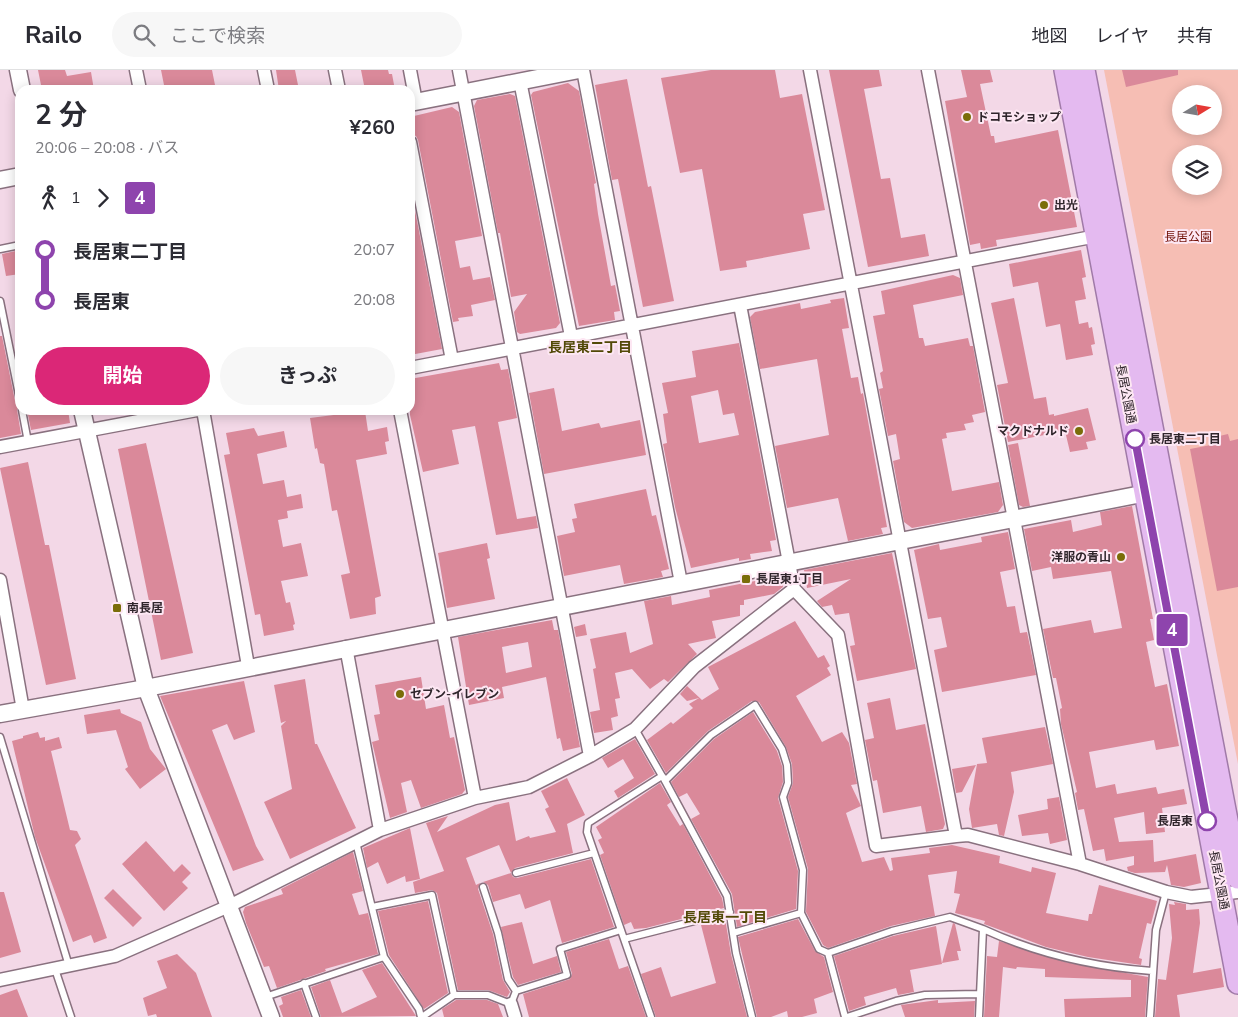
<!DOCTYPE html>
<html lang="ja">
<meta charset="utf-8">
<style>
:root{--surface:#fff;--page:#f7f7f7;--text:#2b2b33;--muted:#7c7c81;--line:#e1e1e2;--accent:#db2777}
body{margin:0;font-family:"Nunito Sans","Noto Sans JP",sans-serif;background:var(--page);color:var(--text);height:100vh;display:flex;flex-direction:column;font-size:19px;white-space:nowrap}
*{box-sizing:border-box;margin:0}
p{font-size:16px;color:var(--muted)}
.icon{flex:none;width:28px;height:28px;fill:none;stroke:currentColor;stroke-width:2;stroke-linecap:round;stroke-linejoin:round}
.map{position:relative;flex:1;overflow:hidden}
.drawer{position:absolute;left:15px;top:15px;width:400px;height:330px;display:flex;flex-direction:column;background:var(--surface);border-radius:15px;box-shadow:0 2px 12px #0003}
.drawer>*{flex:none}
.badge{padding:0 10px;border-radius:4px;font-size:18px;line-height:32px}
.needle{width:32px;rotate:79deg}
.tools{position:absolute;left:1172px;top:15px;display:grid;gap:10px}
.tools a{display:grid;place-items:center;width:50px;height:50px;border-radius:50%;background:var(--surface);box-shadow:0 2px 12px #0003;font-size:25px}
.map>.badge{position:absolute;translate:-50% -50%;box-shadow:0 0 0 2px #fff}
.legs{display:flex;align-items:center;gap:8px;height:55px;padding:0 20px;font-size:16px}
.legs p{margin-inline-start:auto}
.summary{display:flex;align-items:center;justify-content:space-between;height:85px;padding:0 20px}
h1{font-size:28px;font-weight:700;line-height:38px}
.primary-button{display:flex;gap:10px;margin-top:auto;padding:10px 20px}
.primary-button a{flex:1;height:58px;border-radius:30px;background:var(--accent);color:#fff;font-size:20px;font-weight:700;line-height:58px;text-align:center}
.primary-button a+a{background:var(--page);color:var(--text)}
ul{padding:0 20px;list-style:none}
li{display:flex;align-items:center;gap:18px;height:50px;font-size:19px}
li i{display:grid;place-items:center;width:8px;height:100%;margin:0 6px;background:currentColor}
li i::after{content:'';width:12px;height:12px;margin:-6px;border:4px solid;border-radius:50%;background:var(--surface)}
li p{margin-inline-start:auto}
li:first-child i{background:linear-gradient(#0000 50%,currentColor 0)}
li:last-child i{background:linear-gradient(currentColor 50%,#0000 0)}
header{display:flex;align-items:center;gap:30px;box-sizing:border-box;height:70px;padding:0 25px;background:var(--surface);border-bottom:1px solid var(--line)}
header strong{font-size:24px}
nav{display:flex;gap:28px;margin-inline-start:auto;font-size:18px}
.search{width:350px;height:45px;background:var(--page);display:flex;align-items:center;gap:12px;box-sizing:border-box;padding:0 18px;border-radius:28px;color:var(--muted);font-size:19px}
.map>svg:first-child{display:block}
</style>
<header>
<strong>Railo</strong>
<div class="search"><svg class="icon" aria-label="search" viewBox="0 0 24 24"><circle cx="10" cy="10" r="6"/><path d="M15 15l6 6"/></svg>ここで検索</div>
<nav><a>地図</a><a>レイヤ</a><a>共有</a></nav>
</header>
<div class="map">
<svg width="1238" height="947" viewBox="0 0 1238 947">
<rect width="100%" height="100%" fill="#f3d8e7"/>
<path fill="#f6beb4" fill-rule="evenodd" d="M1104,0H1238V694ZM1181,24H1214V56H1181ZM1181,84H1214V116H1181Z"/>
<path fill="#da899a" fill-rule="evenodd" d="M38,0H65L67,6L91,2L94,20H42Z
M161,0H212L216,20H165Z
M276,0H295L299,20H279Z
M361,0H388L389,4H392L395,20H365Z
M711,0H775L780,28L802,24L825,140L803,144L810,179L746,191L747,197L720,201L702,99L680,103L661,8Z
M829,0H879L882,16L864,19L881,109L890,108L901,168L925,164L929,186L868,197Z
M961,0H990L993,12L980,14L991,66H994L995,73L1058,60L1077,157L996,170L997,176L981,179L980,173L970,175L945,31L967,27Z
M1122,0H1178V5L1126,17Z
M627,9L648,117L651,116L674,231L643,237L618,109L612,110L595,15Z
M568,13L579,21L596,113L594,114L598,144L611,216L615,215L620,241L614,242L615,250L579,256L531,25L533,22Z
M510,24L515,26L560,253L556,258L520,264L517,262L514,242L527,224L511,227L500,163H498L474,36L477,30Z
M452,37L459,42L482,166L455,171L460,198L470,196L473,210L490,207L495,230L471,235L473,246L458,248L459,251L453,252L418,70L416,66L410,64V53L415,52L414,46Z
M410,115L442,279L410,285Z
M20,180V204L6,206L2,184Z
M1081,180L1086,207L1082,208L1086,229L1075,231L1079,254L1088,252L1089,258L1092,257L1095,274L1091,275L1093,285L1066,290L1060,254L1046,257L1038,212L1013,217L1009,194Z
M953,205L960,208L963,225L913,235L919,268H923L925,276L968,268L970,276H973L985,342L972,345L974,352L964,354L966,360L946,363L947,368L942,369L952,421L999,412L1003,435L998,442L912,458L904,452L893,391L900,389L896,364L888,366L879,319L883,318L880,303L883,301L873,246L885,244L881,221Z
M844,228L849,258L842,259L849,297L851,308L858,307L861,324L863,323L887,457L881,458L883,464L848,471L838,428L787,438L775,376L829,365L817,289L760,299L750,247L755,242L800,233L801,239L831,233L830,230Z
M1014,228L1034,329L1046,327L1049,345L1054,344V346L1088,338L1096,370L1086,372L1088,379L1070,382L1065,361L1008,372L997,315L1008,313L991,233Z
M0,266H2L15,331L20,335L17,340L21,364L0,368Z
M739,273L776,470L770,471L772,481L750,484L751,489L739,491V488L691,498L675,437L663,374L667,373L663,344L668,343L662,313L696,307L692,281ZM718,320L723,345L734,343L739,365L699,373L691,326Z
M499,293L501,300L508,299L517,348L498,352L517,449L536,446L538,458L496,465L475,356L452,360L459,394L423,402L410,345V309Z
M554,318L562,361L599,353L601,358L640,350L646,385L544,404L529,323Z
M27,340H68L70,353L31,360Z
M365,341L368,361L387,357L389,371L385,372L387,384L356,390L381,526L375,528L376,544L350,549L341,505L350,503L337,440L332,441L324,394L320,393L317,378L315,379L310,348Z
M254,358L258,366L284,361L287,377L257,384L263,414L284,410L287,427L301,424L303,438L287,441L288,448L278,450L283,477L301,473L308,506L281,511L286,533L290,532L295,554L293,555L294,560L264,566L260,544L255,545L224,385L230,384L226,363Z
M1228,364L1230,371L1238,369V517L1217,521L1190,379L1216,374L1215,367Z
M146,373L193,583L161,590L118,379Z
M1018,373L1030,436L1023,437L1019,435L1008,375Z
M28,392L45,475H49L76,609L46,615L0,398Z
M646,419L652,446L656,445L669,499L661,501L663,507L624,514L620,495L564,506L557,466L575,462L572,449L577,448L574,434Z
M1132,436L1153,549H1150L1154,570L1146,572L1155,617L1167,614L1179,676L1156,680L1154,670L1089,682L1096,718L1115,714L1117,724L1156,717L1158,724L1184,719L1187,734L1162,738L1165,762L1146,764L1144,742L1114,748L1119,772L1153,770L1154,792L1196,784L1201,813L1184,817L1171,815L1167,795L1165,802L1135,803L1128,801L1127,797L1134,795V786L1106,791L1104,779L1093,781L1084,739L1078,740L1075,723L1077,722L1061,654L1060,639L1062,638L1056,608H1053L1043,559L1091,550L1094,563L1122,558L1111,501L1053,509L1051,497L1032,501L1024,459L1071,450L1073,462L1102,455L1100,442Z
M1008,462L1015,499L1000,502L1007,537L1015,536L1020,563L1027,562L1036,605L942,622L934,580L947,577L941,547L928,549L914,480L939,474L940,480L982,472L981,467Z
M487,473L490,488L487,489L495,529L447,538L438,483Z
M892,483L916,599L857,611L850,576L855,575L849,543L835,545L832,535L822,537L817,531L851,509L807,518L804,500Z
M781,506L783,517L774,524L744,530V535H740V546L712,551L716,568L688,574L697,584L668,612L664,609L650,619L632,599L615,603L620,628L615,629L618,646L611,648L613,660L594,663L590,642L600,640L593,599L596,598L590,569L626,562L630,583L653,574L644,531L671,526L672,535L710,527L709,520Z
M552,550L554,560H558L580,677L563,681L560,668L557,669L546,607L502,617L504,628L469,635L458,567ZM528,572L532,597L506,603L502,577Z
M795,551L818,588L824,585L830,596L827,598L831,605L796,626L822,672L842,662L849,673L857,714L851,715L861,736L846,743L862,792L884,787L890,801L893,800L891,788L930,783L929,778L952,775L1000,786L999,793L1031,802L1032,797L1056,803L1046,843L1088,851L1089,844H1092L1099,815L1157,831L1151,854L1147,853L1139,888L1142,889L1141,895L1088,887L1046,877L984,854L985,851L955,843L960,824L954,823L957,801L928,805L935,846L891,856L828,878L823,875L806,842L808,799L788,727L793,713L792,694L786,677L759,632L752,631L708,661L666,703L647,670L671,652L673,654L693,638L689,634L699,628L687,631L680,624L687,616L702,630L719,619L708,597Z
M585,554L587,565L576,567L574,557Z
M421,607L426,639L444,635L450,668L454,667L465,720L462,724L421,738L411,710L401,713L407,742L390,748L372,672L379,670L374,645L380,644L375,615Z
M305,609L315,674H317L356,758L290,789L264,732L292,719L281,656L286,651L281,653L274,615Z
M244,611L255,662L234,670L227,654L212,660L256,776L264,790L233,801L160,626Z
M890,628L896,660L925,654L945,754L943,759L926,762L921,736L883,743L877,710L873,711L865,670L874,668L867,633Z
M120,639L121,643L141,652L150,679L166,699L140,719L125,699L128,697L116,660L87,664L84,645Z
M753,642L777,681L782,696L783,712L778,728L798,801L796,839L737,857L732,824L691,749L700,744L687,723L679,727L671,712L714,669Z
M1045,657L1053,694L1011,702L1014,722L1004,766L999,765L997,754L972,758L969,739L977,694L987,693L982,668Z
M38,662L40,668L45,667V671L59,667L62,678L51,681L70,760L77,761L81,769L75,775L107,868L94,873L91,865L73,872L35,767L12,671L23,668V666Z
M635,669L655,704L618,728L614,721L634,708L623,689L608,698L602,688Z
M976,695L962,722L956,723L952,699Z
M567,708L585,745L567,754L573,783L515,798L511,803L499,775L466,788L476,815L480,813L478,819L493,864L503,910L510,922L507,927L488,920H458L437,823L432,820L415,823L413,812L444,801L426,753L448,746L437,762L495,735L509,732L516,771L529,766L530,768L556,762L545,739L549,737L541,721Z
M660,713L671,732L667,735L680,756L683,754L722,828L724,838L646,858L634,859L631,852L624,855L600,785L604,783L598,770L602,768L596,757Z
M1059,727L1067,770L1050,774L1048,763L1022,766L1018,745L1048,739L1047,729Z
M410,758L420,809L406,812L405,806L387,814L378,792L367,798L363,778Z
M146,771L174,802L182,794L191,803L182,812L188,818L164,841L122,794Z
M353,782L363,821L352,824L359,845L368,843L378,884L325,899L326,901L277,918L269,896L264,897L246,853L243,842L245,837L283,824L281,819Z
M591,789L614,857L562,873L550,830L525,839L520,824L493,832L488,815L483,812L511,803L513,807L517,808Z
M113,819L142,848L133,857L104,828Z
M0,822H4L21,882L0,888Z
M428,831L448,923L424,939L389,885L378,841Z
M1174,832L1186,834V840L1199,839L1200,853L1193,903L1221,898L1224,917L1177,925L1180,947H1155L1158,909L1166,910L1172,868L1169,834L1175,835Z
M725,848L731,884L747,947H656L641,904L661,897L671,927L716,913L701,855Z
M798,849L815,881L824,887L833,922L814,929L817,943L802,947H788L787,941L771,947H757L738,867Z
M522,852L533,894L557,886L561,902L518,915L513,907L501,857Z
M953,853L955,854L961,881H957L959,890L942,893Z
M936,856L942,894L910,900L914,922L898,925L896,918L864,927L866,935L849,941L834,886L893,866Z
M609,869L619,899L628,896L646,947H529L523,924L570,909L572,904L566,882Z
M999,871L1065,892L1148,907L1145,947H1065L1064,929L1131,927V910L1045,907V899L1017,897L1016,899L1003,897L999,947H984L987,886L997,887Z
M177,884L196,903L212,947H157L156,944L148,946L143,928L167,918L157,891Z
M382,893L416,946L321,947L311,917L330,910L342,943L377,927L362,900Z
M17,919L28,947H0V925Z
M301,920L311,947H283L279,936L283,934L281,927Z
M456,930H487L498,934L503,947H444L442,939Z
M938,930V933L975,931L974,947H905L901,935Z"/>
<g fill="none" stroke-linecap="round" stroke-linejoin="round">
<g stroke="#89717f" stroke-width="9">
<path id="service" d="M0,179L20,175
M0,231L20,330
M22,340L28,372
M635,659L662,706L588,753L587,762L651,947
M0,667L69,896
M663,707L727,826L736,883L752,947
M665,711L711,665L755,635L782,679L787,695L788,713L783,727L803,800L801,843L819,879L828,883
M356,772L384,887L419,939L421,947
M516,803L594,783
M372,837L432,825L454,925L422,947
M983,859C1035,883 1095,897 1152,901
M733,863L801,843
M624,869L730,842
M55,899L71,947
M304,913L316,947
M516,921L567,905L560,879L621,860
M454,925H488L511,934L516,921L508,909L498,863L483,817
M265,927L384,887
M845,947L828,883L892,861L950,847L983,859L979,947
M847,947L896,931L925,925L979,924
M1150,947L1156,860L1166,822"/>
</g>
<g stroke="#89717f" stroke-width="15">
<path id="minor" d="M136,0L140,20
M264,0L268,20
M335,0L339,20
M410,0L416,32
M459,0L590,686
M583,0L681,513
M810,0L956,766L968,765L1080,794L1166,822L1191,827L1238,822
M928,0L1080,794
M520,11L571,266
M410,72L452,290
M740,235L794,519
M410,298L1102,165
M203,340L248,596
M400,340L475,728
M0,377L197,340
M0,510L23,640
M346,577L380,760
M0,910L115,886L229,836L380,760L475,728L529,717L590,686L635,659L694,597L794,519L838,565L876,776L956,766
M511,934L515,947"/>
</g>
<g stroke="#89717f" stroke-width="19">
<path id="tertiary" d="M18,0L22,20
M410,33L579,0
M0,110L20,106
M82,340L146,618L271,947
M0,644L146,618L1157,421"/>
</g>
<g stroke="#a07aa8" stroke-width="24">
<path id="trunk" d="M1065,0L1238,913
M1084,0L1238,808"/>
</g>
<use href="#service" stroke="#fff" stroke-width="6"/>
<use href="#minor" stroke="#fff" stroke-width="12"/>
<use href="#tertiary" stroke="#fff" stroke-width="16"/>
<use href="#trunk" stroke="#e4baf0" stroke-width="21"/>
</g>
<g fill="none" stroke-linecap="round" stroke-linejoin="round">
<g stroke="#fff" stroke-width="11">
<path id="line-1" d="M1135,369L1207,751"/>
</g>
<use href="#line-1" stroke="#8e44ad" stroke-width="8"/>
</g>
<g fill="#7a6d09" stroke="#fde7f3" stroke-width="2">
<circle cx="967" cy="47" r="5"/>
<circle cx="1044" cy="135" r="5"/>
<circle cx="1079" cy="361" r="5"/>
<circle cx="1121" cy="487" r="5"/>
<rect x="741" y="504" width="10" height="10" rx="2.5"/>
<rect x="112" y="533" width="10" height="10" rx="2.5"/>
<circle cx="400" cy="624" r="5"/>
</g>
<g fill="#fff" stroke="#8e44ad" stroke-width="2.5">
<circle cx="1135" cy="369" r="9"/>
<circle cx="1207" cy="751" r="9"/>
</g>
<g text-anchor="middle" stroke-width="4" stroke-linejoin="round" paint-order="stroke">
<g font-size="12" font-weight="bold" fill="#2f252b" stroke="#fde7f3" text-anchor="start">
<text x="977" y="51">ドコモショップ</text>
<text x="1054" y="139">出光</text>
<text x="1069" y="365" text-anchor="end">マクドナルド</text>
<text x="1111" y="491" text-anchor="end">洋服の青山</text>
<text x="756" y="513">長居東1丁目</text>
<text x="127" y="542">南長居</text>
<text x="410" y="628">セブン-イレブン</text>
</g>
<g font-size="12" fill="#711007" stroke="#fde7f3">
<text x="1188" y="171">長居公園</text>
</g>
<g font-size="12" fill="#2f252b" stroke="#fde7f3">
<text transform="translate(1126 324) rotate(79)" y="4">長居公園通</text>
<text transform="translate(1219 810) rotate(79)" y="4">長居公園通</text>
</g>
<g font-size="12" font-weight="bold" fill="#2f252b" stroke="#fde7f3" text-anchor="start">
<text x="1149" y="373">長居東二丁目</text>
<text x="1193" y="755" text-anchor="end">長居東</text>
</g>
<g font-size="14" font-weight="bold" fill="#524907" stroke="#fde7f3">
<text x="590" y="282">長居東二丁目</text>
<text x="725" y="852">長居東一丁目</text>
</g>
</g>
</svg>
<div class="tools">
<a><svg class="needle" viewBox="-14 -14 28 28"><path d="M0-13l5 13h-10z" fill="#e53935"/><path d="M0 13l5-13h-10z" fill="#7c7c81"/></svg></a>
<a><svg class="icon" aria-label="layers" viewBox="0 0 24 24"><path d="M12 4l9 5-9 5-9-5zM3 14l9 5 9-5"/></svg></a>
</div>
<b class="badge" style="left:1172px;top:560px;background:#8e44ad;color:#fff">4</b>
<section class="drawer">
<div class="summary"><div><h1>2 分</h1><p>20:06 – 20:08 · バス</p></div><b>¥260</b></div>
<div class="legs"><svg class="icon" aria-label="walk" viewBox="0 0 24 24"><circle cx="13" cy="4" r="2"/><path d="M13 8l-2 6 4 7M11 14l-3 7M7 12l3-4h3l4 4"/></svg>1<svg class="icon" aria-label="forward" viewBox="0 0 24 24"><path d="M9 5l7 7-7 7"/></svg><b class="badge" style="background:#8e44ad;color:#fff">4</b></div>
<ul>
<li><i style="color:#8e44ad"></i><b>長居東二丁目</b><p>20:07</p></li>
<li><i style="color:#8e44ad"></i><b>長居東</b><p>20:08</p></li>
</ul>
<div class="primary-button"><a>開始</a><a>きっぷ</a></div>
</section>
</div>
